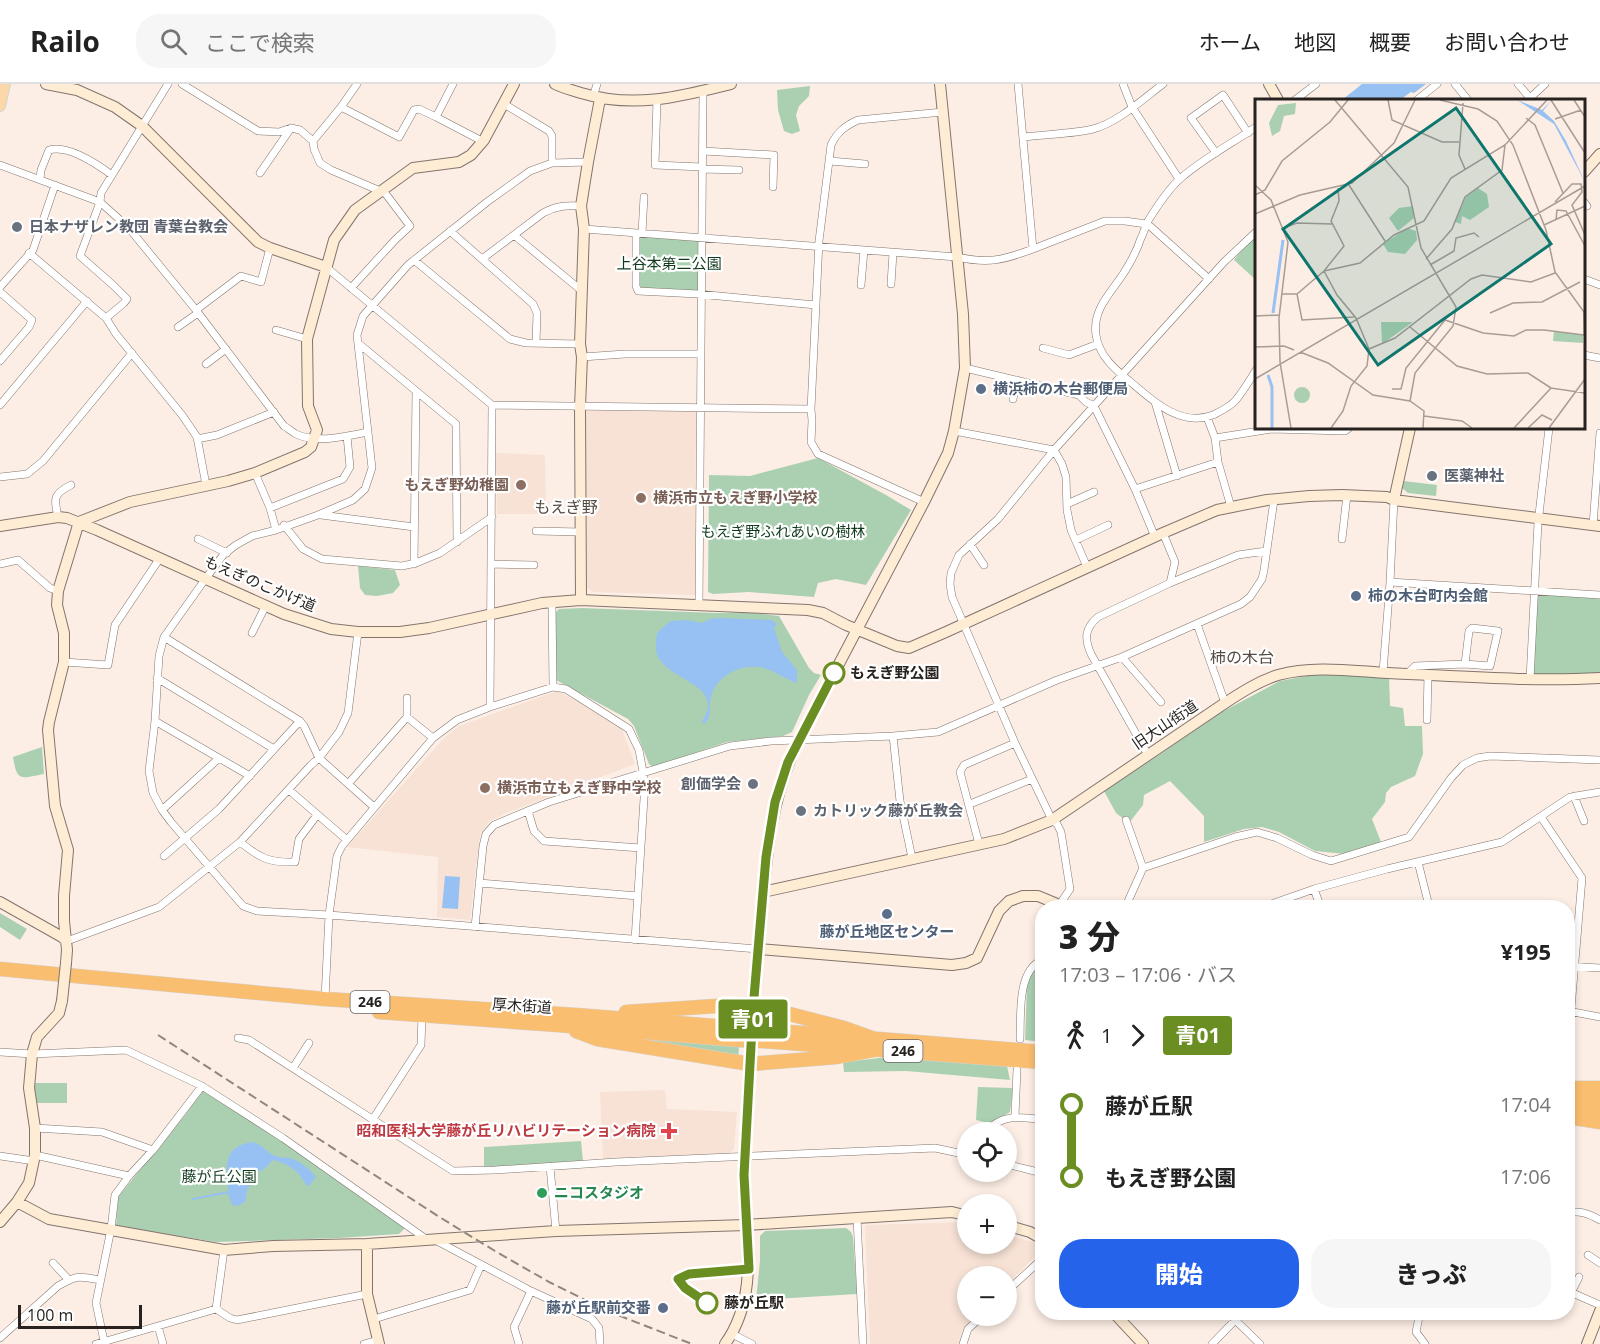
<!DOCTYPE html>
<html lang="ja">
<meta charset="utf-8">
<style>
:root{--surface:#fff;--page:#f6f6f6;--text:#222;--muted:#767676;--line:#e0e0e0;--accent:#2563eb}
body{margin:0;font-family:"Open Sans","Noto Sans JP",sans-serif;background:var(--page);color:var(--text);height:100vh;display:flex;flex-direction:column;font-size:22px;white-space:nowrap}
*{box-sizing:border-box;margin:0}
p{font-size:20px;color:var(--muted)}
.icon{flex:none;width:33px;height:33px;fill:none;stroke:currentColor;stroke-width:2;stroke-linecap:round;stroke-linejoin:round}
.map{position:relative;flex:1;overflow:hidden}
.sheet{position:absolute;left:1035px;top:816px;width:540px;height:420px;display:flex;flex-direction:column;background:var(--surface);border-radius:24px;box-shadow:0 3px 9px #0003}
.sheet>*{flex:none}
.badge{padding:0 12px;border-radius:4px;font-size:21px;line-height:39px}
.buttons{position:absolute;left:957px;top:1038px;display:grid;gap:12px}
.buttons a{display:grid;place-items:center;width:60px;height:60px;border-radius:50%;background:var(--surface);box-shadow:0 3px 9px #0003;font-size:30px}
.scale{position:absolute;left:18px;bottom:15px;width:124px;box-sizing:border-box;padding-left:6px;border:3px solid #27221f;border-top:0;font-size:16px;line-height:21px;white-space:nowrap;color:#27221f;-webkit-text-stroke:4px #fff;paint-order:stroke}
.map>.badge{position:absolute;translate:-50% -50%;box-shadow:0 0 0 3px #fff}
.legs{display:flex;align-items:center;gap:9px;height:66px;padding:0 24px;font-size:20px}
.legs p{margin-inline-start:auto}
.overview{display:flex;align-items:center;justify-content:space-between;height:102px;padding:0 24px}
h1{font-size:33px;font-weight:800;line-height:45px}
.button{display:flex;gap:12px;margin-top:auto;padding:12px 24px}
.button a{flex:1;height:69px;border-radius:24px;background:var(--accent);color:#fff;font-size:24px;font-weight:800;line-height:69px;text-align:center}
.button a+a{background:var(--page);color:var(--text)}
ul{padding:0 24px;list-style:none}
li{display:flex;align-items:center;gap:21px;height:72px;font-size:22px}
li i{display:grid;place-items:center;width:9px;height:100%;margin:0 8px;background:currentColor}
li i::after{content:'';width:15px;height:15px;margin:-8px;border:4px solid;border-radius:50%;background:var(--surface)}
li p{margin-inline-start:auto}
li:first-child i{background:linear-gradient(#0000 50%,currentColor 0)}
li:last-child i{background:linear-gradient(currentColor 50%,#0000 0)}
header{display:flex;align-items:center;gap:36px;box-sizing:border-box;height:84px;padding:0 30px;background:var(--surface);border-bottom:2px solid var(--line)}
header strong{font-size:28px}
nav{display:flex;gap:33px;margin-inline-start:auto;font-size:21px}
.search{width:420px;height:54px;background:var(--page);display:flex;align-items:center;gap:15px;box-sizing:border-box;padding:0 21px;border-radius:24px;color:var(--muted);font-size:22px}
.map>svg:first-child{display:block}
</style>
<header>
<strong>Railo</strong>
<div class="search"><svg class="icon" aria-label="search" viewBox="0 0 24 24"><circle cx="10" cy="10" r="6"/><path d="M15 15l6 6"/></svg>ここで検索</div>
<nav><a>ホーム</a><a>地図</a><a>概要</a><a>お問い合わせ</a></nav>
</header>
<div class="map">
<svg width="1600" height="1260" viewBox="0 0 1600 1260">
<rect width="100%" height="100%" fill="#fceee5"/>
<path fill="#f7e2d5" d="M696,326L695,511L593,508L585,502L586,327Z
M496,369L545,371L546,430H497Z
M557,607L588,622L621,643L635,680L506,729L490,737L481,749L478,765L470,836L437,833L438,773L347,763L445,653L459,642Z
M665,1006L667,1025L737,1028L734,1065L728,1071L603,1076L600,1008Z
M963,1138L967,1140L968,1160H1006L1007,1151L1033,1158L1040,1162V1167L1007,1201L1006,1192H968V1232H976L964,1243L959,1260H870L865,1144L867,1141Z"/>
<path fill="#aad0b1" d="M810,2L809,12L799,22L796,31L800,47L792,50L784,47L778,26L777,6Z
M1256,148V196L1234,176Z
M642,153L702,155L698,210L643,205L639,201V156Z
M818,374L886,411L911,426L866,501L836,495L818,499L814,513L749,508L713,510L708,508L709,391L750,392Z
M1404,397L1437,401L1436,412L1408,409L1402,404Z
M358,482L395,486L400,501L393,509L377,512L365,511L360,504Z
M1535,507L1600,511V594L1530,595Z
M582,524L717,529H753L779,532L809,584L814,589L821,591L809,611L792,648L783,652L727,658L653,683L649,680L634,642L628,635L556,596L555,529L559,525Z
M1313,591L1389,592L1390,622L1403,624L1405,642H1422L1423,670L1415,692L1391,703L1386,709L1385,718L1372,735L1381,758L1345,770L1315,767L1279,748L1262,743L1244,745L1204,758V732L1170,697L1144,711L1143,721L1129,739L1116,729L1104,707L1159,671L1218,630L1280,597Z
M42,663L44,690C21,694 17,699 13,673Z
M0,829L27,845L20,856L0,843Z
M1042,880V958L1025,956L1027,902L1031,890Z
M615,953L739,962L738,976Z
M889,973L1007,982L1010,996L906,987L844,988L843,978Z
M35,999H67V1019H35Z
M978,1003L1013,1004L1010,1028L995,1037L992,1040L976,1036Z
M203,1006L281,1054L405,1144L399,1150L339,1154L216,1158L116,1142L118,1113L186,1030Z
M581,1057L583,1078L484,1084V1063Z
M846,1144L851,1148L853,1153L857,1210L756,1216L760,1177V1152L765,1147Z"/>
<path fill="#97c0f3" d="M1362,0H1426L1414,9L1411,8L1400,16H1342Z
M721,534L772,536L777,540L774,544L782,568L797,586V599C787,596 778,589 767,585C746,577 715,590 711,614C708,624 713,632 704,640L702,637C729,597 657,597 656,564C656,560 656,553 657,550C660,545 667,540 671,537L687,536L702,539L710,535Z
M445,792L460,793L458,825L442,824Z
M251,1058C261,1059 266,1068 275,1072C280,1074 285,1073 289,1074C300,1077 310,1085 316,1093L309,1102L306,1101C298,1086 289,1080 273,1076L264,1085L255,1089L247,1107L245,1118L237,1122L232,1121C228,1110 223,1079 231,1069C236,1062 243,1060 251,1058Z"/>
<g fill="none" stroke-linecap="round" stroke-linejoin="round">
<path stroke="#97c0f3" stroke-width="2" d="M193,1115L229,1108V1112"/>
<g stroke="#82756e" stroke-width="8">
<path id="street" d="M182,0L258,47L279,48L291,44L300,46L313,57L314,65L320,79L331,86L385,109L410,142L395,156L351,204
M453,0L436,33L482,57
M1018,0L1033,165L1105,137H1125L1146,140L1151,143L1209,195
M1123,0L1132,23L1179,95
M1455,0L1468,16
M1518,0L1530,14
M593,13L597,0
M657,16L655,81L702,83
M1295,16L1316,0
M1417,16L1437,0
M1528,16L1545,0
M504,20L549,47L552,52V79
M341,23L399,53L414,26L419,25L436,33
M1256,43C1231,60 1204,74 1181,94C1169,104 1156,124 1148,137C1145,142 1144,149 1141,154C1137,166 1132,176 1125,187C1113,207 1092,224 1096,251C1099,273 1117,287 1133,300C1155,319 1182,343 1213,331C1221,327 1230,323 1236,316C1243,307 1250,296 1256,286
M1024,53C1045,50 1073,50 1093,45C1117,39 1143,15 1163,0
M313,57L341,23L357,0
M703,67L774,71L773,103
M1216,69L1191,34L1223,11L1248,49
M830,77L865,80
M588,78L552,79L530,87L487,118L408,181L363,232L357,251L372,384L365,405L353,416L318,431L276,446L252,452L236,461L224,470L206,494L164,553L159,572L155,637L149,687L153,709L162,726L171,738L243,822L257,827L329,831L758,865
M0,81L100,118L128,143L196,226L284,342C288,344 292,348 296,350C317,360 346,352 368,348
M702,85L739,86
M260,89L291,44
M40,95L41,86L49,66C68,60 97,80 112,91
M1584,118L1587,122
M584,145L957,173C989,180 1003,176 1033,165
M450,147L533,220L537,229L536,259
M636,149V202L638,207L698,210L816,221
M642,149L644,113
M514,151L582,207
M29,169L106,234L116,250L182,331L197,353L206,401
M482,175L543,129C556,122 566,121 581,122
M414,176L510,255L526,259L580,260
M326,183L492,321L811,325
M1584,195L1600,201
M891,200L893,169
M861,201L864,166
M0,203L33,166L55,101
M0,208L32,236L29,243L0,277
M196,226L241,192L261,198L270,164
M106,234L124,219L127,215L113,201L80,172L100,118L101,109L168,0
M178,243L198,229
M276,246L307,255
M358,259L456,340L457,458
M1043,264L1069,271L1098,260
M1584,271L1600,274
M582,273L625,270H700
M206,280L226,265
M965,284L1079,311L1086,318L1094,322L1135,405L1155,453
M1013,315L1017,296
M1155,318L1177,392
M0,321L87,217
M1207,333L1215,354L1218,378L1231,423
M954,347L1054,366L1062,380L1066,393L1067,426L1071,446L1087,483
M1215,354L1272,345L1345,347L1349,344
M197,355L217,351L274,328
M255,389L270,424L276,446
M0,393L27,390L43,377L132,269
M1135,405L1218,378
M924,418L818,370L811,358L812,337L811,325L819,157L831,61C837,48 845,42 858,36L943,28
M1067,420L1094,408
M270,424L343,395L350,383L347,352
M321,431L414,443
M58,433C54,414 53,410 71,401
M284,441L303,465L322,475L402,482L416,479L440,469L492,433
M1593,441L1600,349
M536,447L581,448
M198,455L227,469
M1342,455L1347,411
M1076,456L1108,441
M970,460L984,481
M0,480L18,476L50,504L58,507
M414,480L416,308
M491,480L534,481
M1390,498L1600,511
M1170,499L1238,471L1266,467
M552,519L553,603L566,605L629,645L639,666L645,699L635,856
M699,520L703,7
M1197,540L1225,619
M252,549L266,521
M164,553L300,637L304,642L319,674L374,723
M1122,573L1161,618
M64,578L108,581L115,541L160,474
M1383,588L1390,498L1394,416
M1408,589L1415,582L1465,580L1490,582L1498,547L1472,544L1469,547L1465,580
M157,594L274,665
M1530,595L1538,439L1549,344
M407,614V633
M490,623L492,321
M1427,636L1428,590
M155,637L250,692
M893,652L900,717L912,774
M1148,671L1091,570C1084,554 1085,544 1098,533L1170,499L1175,478L1163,449
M348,700L407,633L433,654
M289,706L347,756
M1574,712L1584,737
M970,720L1032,695
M162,726L218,675
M528,727L534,747L544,757L641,764
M1541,733L1582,794L1568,960
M240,758C260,774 269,779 295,778L299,755L317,731
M979,760L960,688L964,681L1015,659
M164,772L219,725L300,637
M1418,778L1429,822
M1143,784L1235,753L1257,748L1277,754L1312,771L1331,777L1409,753L1451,694L1463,681L1477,674L1490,672L1600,676
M479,799L638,812
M1314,805L1321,824
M1060,820L1070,805L1061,748L1057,740L1052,736L1015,659L952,513L950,500L951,489L959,471L998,435L1054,366L1224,178L1256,148
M1125,824L1143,784L1126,736
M1260,824L1314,805L1387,785L1502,758L1570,713L1600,708
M475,843L483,762L486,750L494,741L549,718L730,662L771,657L893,652L938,648L1057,596L1122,573L1241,520L1250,513L1262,495L1264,486L1274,416
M67,857L159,823L240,758L311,681L319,674L339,648L348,629L358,548
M1568,882L1600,884
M325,915L329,831L337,772L342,762L433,654L457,636L490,623L553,603
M1568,927L1600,933
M238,954L249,956L453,1087L495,1086L616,1078L935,1064L968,1071
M1020,955C1021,930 1017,887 1042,876
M0,968L32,970L126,966L202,1002L283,1054L426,1155
M293,984L309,959
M1015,1032L1017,986
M373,1035L421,961L422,931
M35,1044L102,1048L153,1066
M986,1048C1002,1029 1021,1033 1042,1036
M35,1071L129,1092
M0,1072L34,1077
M1006,1080L1042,1089
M550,1083L556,1147
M1568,1129C1580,1126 1589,1130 1600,1136
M857,1134L863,1260
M437,1157L531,1207L592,1235L599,1244L600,1260
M1588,1171L1600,1179
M53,1179L69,1196
M1568,1207L1600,1221
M1006,1208L1042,1175
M1571,1209L1579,1193
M216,1225L230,1234L237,1236L367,1210
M1227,1228L1260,1260
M1420,1228L1416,1248L1425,1260
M374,1235L470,1206L481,1181
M158,1242L163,1260
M732,1250L752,1260
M0,1254L58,1202C77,1191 78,1192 100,1196
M104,1257L96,1219L111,1145L115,1111L129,1092L153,1066L202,1002
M96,1260L216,1225L224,1166
M364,1260L378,1256
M519,1260L514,1243L531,1207
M963,1260L968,1245L982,1232
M1212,1260L1243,1228"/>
</g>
<g stroke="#82756e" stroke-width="12">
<path id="secondary" d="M46,0L77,6L115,23L142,42L258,158L270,164L326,183
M555,0C563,4 572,6 581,9C634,25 679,13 731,0
M1269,0L1278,16
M1584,88L1600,70
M1394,416L1410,344
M79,438L130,418L228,397L255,389L305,368L311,363L317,346L308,322L307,255L334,156L355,126L413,84L459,78L471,71L484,56L514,0
M0,442L58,433L67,434L97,446L284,530L331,545L358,548H400L429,544L542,519L581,516L808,526L823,529L846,541L897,562L909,564L946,548L1163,449L1217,426L1267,416L1309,412L1342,411L1387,413L1394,416L1600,442
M581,516L580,323L582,273L580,260L584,145L581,122L588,78L600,15
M763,808L1004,755L1052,736L1225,619C1242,608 1259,597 1278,591C1314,581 1352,587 1388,589C1458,592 1530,598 1600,594
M0,818L62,853L67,857
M758,865L952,881L966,879L977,874L999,827L1009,817L1023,812H1038L1067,824
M66,879L67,866L64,837V812L68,766L55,722L48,646L49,638L64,578V549L57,521L58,507L79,438
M17,1118L49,1135L224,1166L273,1162L367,1160L556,1147L746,1141L952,1128L968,1132
M0,1138L17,1118L29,1099L35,1071V1044L29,1004L32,970L37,953L59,929L62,917
M1006,1141L1030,1148L1042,1155
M367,1160V1210L379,1260
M1113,1228L1143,1260
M725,1260C762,1208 743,1146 745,1087C747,1010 752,933 759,856C766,786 767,721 799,656L924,418L948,369L954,347L965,284L963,230L940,0
M1587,1260L1600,1227"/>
</g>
<g stroke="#d4d3d2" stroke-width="12">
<path id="primary" d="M0,22L5,0"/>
</g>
<g stroke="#d4d3d2" stroke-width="15">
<path id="highway" d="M0,885L325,915L576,931L740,944
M379,928L558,941L739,956
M626,928L746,920L754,921L844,944L875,955
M764,946L1042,968
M576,947L597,955L750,980L836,973L879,965
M763,957L1042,978
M1576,1004H1600
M1568,1011L1600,1015
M1568,1022L1600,1025
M1568,1033L1600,1038"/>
</g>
<use href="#street" stroke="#fff" stroke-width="7"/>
<use href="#secondary" stroke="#feecd4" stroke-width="10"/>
<use href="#primary" stroke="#fcd8a9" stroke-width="10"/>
<use href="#highway" stroke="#fabe70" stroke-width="14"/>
<path stroke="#8f8680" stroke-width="2" stroke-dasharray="9 4.5" stroke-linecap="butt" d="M158,951L441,1134L495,1167L549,1198L610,1228L692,1260"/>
<g stroke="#82756e" stroke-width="12" stroke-linecap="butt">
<path id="secondary-bridge" d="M62,917L66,879"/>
</g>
<g stroke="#d4d3d2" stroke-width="15" stroke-linecap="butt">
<path id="highway-bridge" d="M740,944L764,946
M739,956L763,957"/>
</g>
<use href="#secondary-bridge" stroke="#feecd4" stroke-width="10"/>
<use href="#highway-bridge" stroke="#fabe70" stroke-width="14"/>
</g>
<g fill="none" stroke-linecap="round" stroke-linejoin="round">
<g stroke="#fff" stroke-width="14">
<path id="line-1" d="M707,1219L685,1204L678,1195L689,1190L749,1185L744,1091L753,925L766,773L775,718L788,678L834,589"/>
</g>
<use href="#line-1" stroke="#6b8e23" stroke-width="9"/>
</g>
<g fill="#6b7280" stroke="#fff" stroke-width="2">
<circle cx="17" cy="143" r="6"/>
<circle cx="1432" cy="392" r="6"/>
<circle cx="753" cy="700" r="6"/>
<circle cx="801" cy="727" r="6"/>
</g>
<g fill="#5c6f8a" stroke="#fff" stroke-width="2">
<circle cx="981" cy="305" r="6"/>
<circle cx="1356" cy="512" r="6"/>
<circle cx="887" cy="830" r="6"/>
<circle cx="663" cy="1224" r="6"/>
</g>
<g fill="#8d6e63" stroke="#fff" stroke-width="2">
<circle cx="521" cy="401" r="6"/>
<circle cx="641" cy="414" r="6"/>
<circle cx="485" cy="704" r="6"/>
</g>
<g fill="#fff" stroke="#6b8e23" stroke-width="3">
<circle cx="834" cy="589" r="10"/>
<circle cx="707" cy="1219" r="10"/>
</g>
<path fill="#e0444e" stroke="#fff" stroke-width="2" d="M666 1038h6v6h6v6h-6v6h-6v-6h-6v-6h6z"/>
<circle fill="#2e9e5b" stroke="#fff" stroke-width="2" cx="542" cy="1109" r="6"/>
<g text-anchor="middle" stroke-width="4.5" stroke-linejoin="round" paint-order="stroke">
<g fill="#fff" stroke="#686462" stroke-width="1.5">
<rect x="350.5" y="907" width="39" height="22" rx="4.5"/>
<rect x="883.5" y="956" width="39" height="22" rx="4.5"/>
</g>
<g font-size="14" font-weight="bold" fill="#27221f">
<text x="370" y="923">246</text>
<text x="903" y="972">246</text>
</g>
<g font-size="15" font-weight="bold" fill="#5b616d" stroke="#fff" text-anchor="start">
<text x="29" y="148">日本ナザレン教団 青葉台教会</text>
<text x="1444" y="397">医薬神社</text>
<text x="741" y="705" text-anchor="end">創価学会</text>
<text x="813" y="732">カトリック藤が丘教会</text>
</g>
<g font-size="15" fill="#123b1e" stroke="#fff">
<text x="669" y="185">上谷本第二公園</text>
<text x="783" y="453">もえぎ野ふれあいの樹林</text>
<text x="219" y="1098">藤が丘公園</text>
</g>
<g font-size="15" font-weight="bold" fill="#4e5e75" stroke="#fff" text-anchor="start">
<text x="993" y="310">横浜柿の木台郵便局</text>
<text x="1368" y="517">柿の木台町内会館</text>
<text x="887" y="853" text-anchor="middle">藤が丘地区センター</text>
<text x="651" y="1229" text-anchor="end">藤が丘駅前交番</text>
</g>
<g font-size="15" font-weight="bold" fill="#785e54" stroke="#fff" text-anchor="start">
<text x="509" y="406" text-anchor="end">もえぎ野幼稚園</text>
<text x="653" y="419">横浜市立もえぎ野小学校</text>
<text x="497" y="709">横浜市立もえぎ野中学校</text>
</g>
<g font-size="15" fill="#27221f" stroke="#fff">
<text transform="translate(260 500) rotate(23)" y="5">もえぎのこかげ道</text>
<text transform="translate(1165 641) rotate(-34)" y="5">旧大山街道</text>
<text transform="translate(522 922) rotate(4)" y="5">厚木街道</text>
</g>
<g font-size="15" font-weight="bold" fill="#27221f" stroke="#fff" text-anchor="start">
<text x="850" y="594">もえぎ野公園</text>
<text x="724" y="1224">藤が丘駅</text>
</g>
<g font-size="15" font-weight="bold" fill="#be3a42" stroke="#fff" text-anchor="end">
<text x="656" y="1052">昭和医科大学藤が丘リハビリテーション病院</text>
</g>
<g font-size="15" font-weight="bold" fill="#27864d" stroke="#fff" text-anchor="start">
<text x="554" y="1114">ニコスタジオ</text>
</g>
<g font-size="16" fill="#564a43" stroke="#fff">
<text x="566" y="429">もえぎ野</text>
<text x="1242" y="579">柿の木台</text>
</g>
</g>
<g transform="translate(1255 15)">
<rect width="330" height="330" fill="#fceee5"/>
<path d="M41,4L40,15L29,17L25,32L17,37L14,24L23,6ZM223,89L232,95L234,108L215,121L207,117L206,125L200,123L211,98ZM158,107L159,119L143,132L134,119L144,109ZM152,129L161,132L162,141L150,155L133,153L128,145ZM126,223H158L127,245ZM299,232L328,236V244L298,242ZM39 296a8 8 0 1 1 16 0a8 8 0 1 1-16 0Z" fill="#aad0b1"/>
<path d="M262,1L287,11L296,2L288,12L299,22L311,42L330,83L299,25Z" fill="#97c0f3"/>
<path fill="none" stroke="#97c0f3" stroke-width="3" d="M18,214L28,141M13,276L17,288V329"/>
<path fill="none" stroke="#a79c96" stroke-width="1.5" d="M80,1L153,88L166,149L201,208L198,227L160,274L155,302M133,1L137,21L187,43H204M185,1L223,10L242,22L258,46L291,131L300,173L329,213L330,245M296,1L330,54M319,1L330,18M208,4L204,56L210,70M271,19L280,26L308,94M300,20L326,11M0,86L16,101L33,143L24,219L25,263L36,329M94,86L130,142M0,96L10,91L27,62L75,23L93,1M300,103L317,85H326L327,93L317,106L330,136M0,115L45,96L97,84L139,44L160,1M301,121L302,111L311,112L330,147M289,126L330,107M28,129L42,124L77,125M171,160L197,130L210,98L247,71L250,46M175,166L199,152L201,139L219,134L224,138M69,172L105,164L139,136L169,122L196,79L250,46L292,1M69,172L82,196L101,219L114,250L112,267L96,287L88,312L76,329M27,195H42L69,172L89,147L76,122L84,102L83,89M42,195L47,221L99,218M235,214L258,204L287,203L325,183M0,217L24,216M155,228L202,267L232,275L273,274L296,289M0,248L29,247L39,251M114,250L140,239L216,180L227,176L276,183L300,174M45,253L73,264L118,296L155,302L169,312L168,329M0,280L330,87M137,290H146L151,269L190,221L228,234L259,237L271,231H289L329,236M169,317L207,322L217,329M259,329L296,289L330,294M273,329L287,316L297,321M294,329L330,280"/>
<path fill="#0f766e" fill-opacity="0.15" stroke="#0f766e" stroke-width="3" d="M201,9L296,145L123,266L28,130Z"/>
<rect width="330" height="330" fill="none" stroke="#27221f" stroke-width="3"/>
</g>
</svg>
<div class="buttons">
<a><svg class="icon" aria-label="locate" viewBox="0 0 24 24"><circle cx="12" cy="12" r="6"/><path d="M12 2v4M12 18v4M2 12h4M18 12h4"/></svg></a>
<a>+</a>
<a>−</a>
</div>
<div class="scale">100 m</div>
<b class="badge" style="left:753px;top:935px;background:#6b8e23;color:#fff">青01</b>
<section class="sheet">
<div class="overview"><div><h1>3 分</h1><p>17:03 – 17:06 · バス</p></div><b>¥195</b></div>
<div class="legs"><svg class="icon" aria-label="walk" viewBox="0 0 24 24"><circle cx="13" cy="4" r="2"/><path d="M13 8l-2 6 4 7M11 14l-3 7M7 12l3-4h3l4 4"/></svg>1<svg class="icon" aria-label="forward" viewBox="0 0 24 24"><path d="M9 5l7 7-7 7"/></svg><b class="badge" style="background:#6b8e23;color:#fff">青01</b></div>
<ul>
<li><i style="color:#6b8e23"></i><b>藤が丘駅</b><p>17:04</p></li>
<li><i style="color:#6b8e23"></i><b>もえぎ野公園</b><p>17:06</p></li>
</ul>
<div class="button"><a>開始</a><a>きっぷ</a></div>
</section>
</div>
